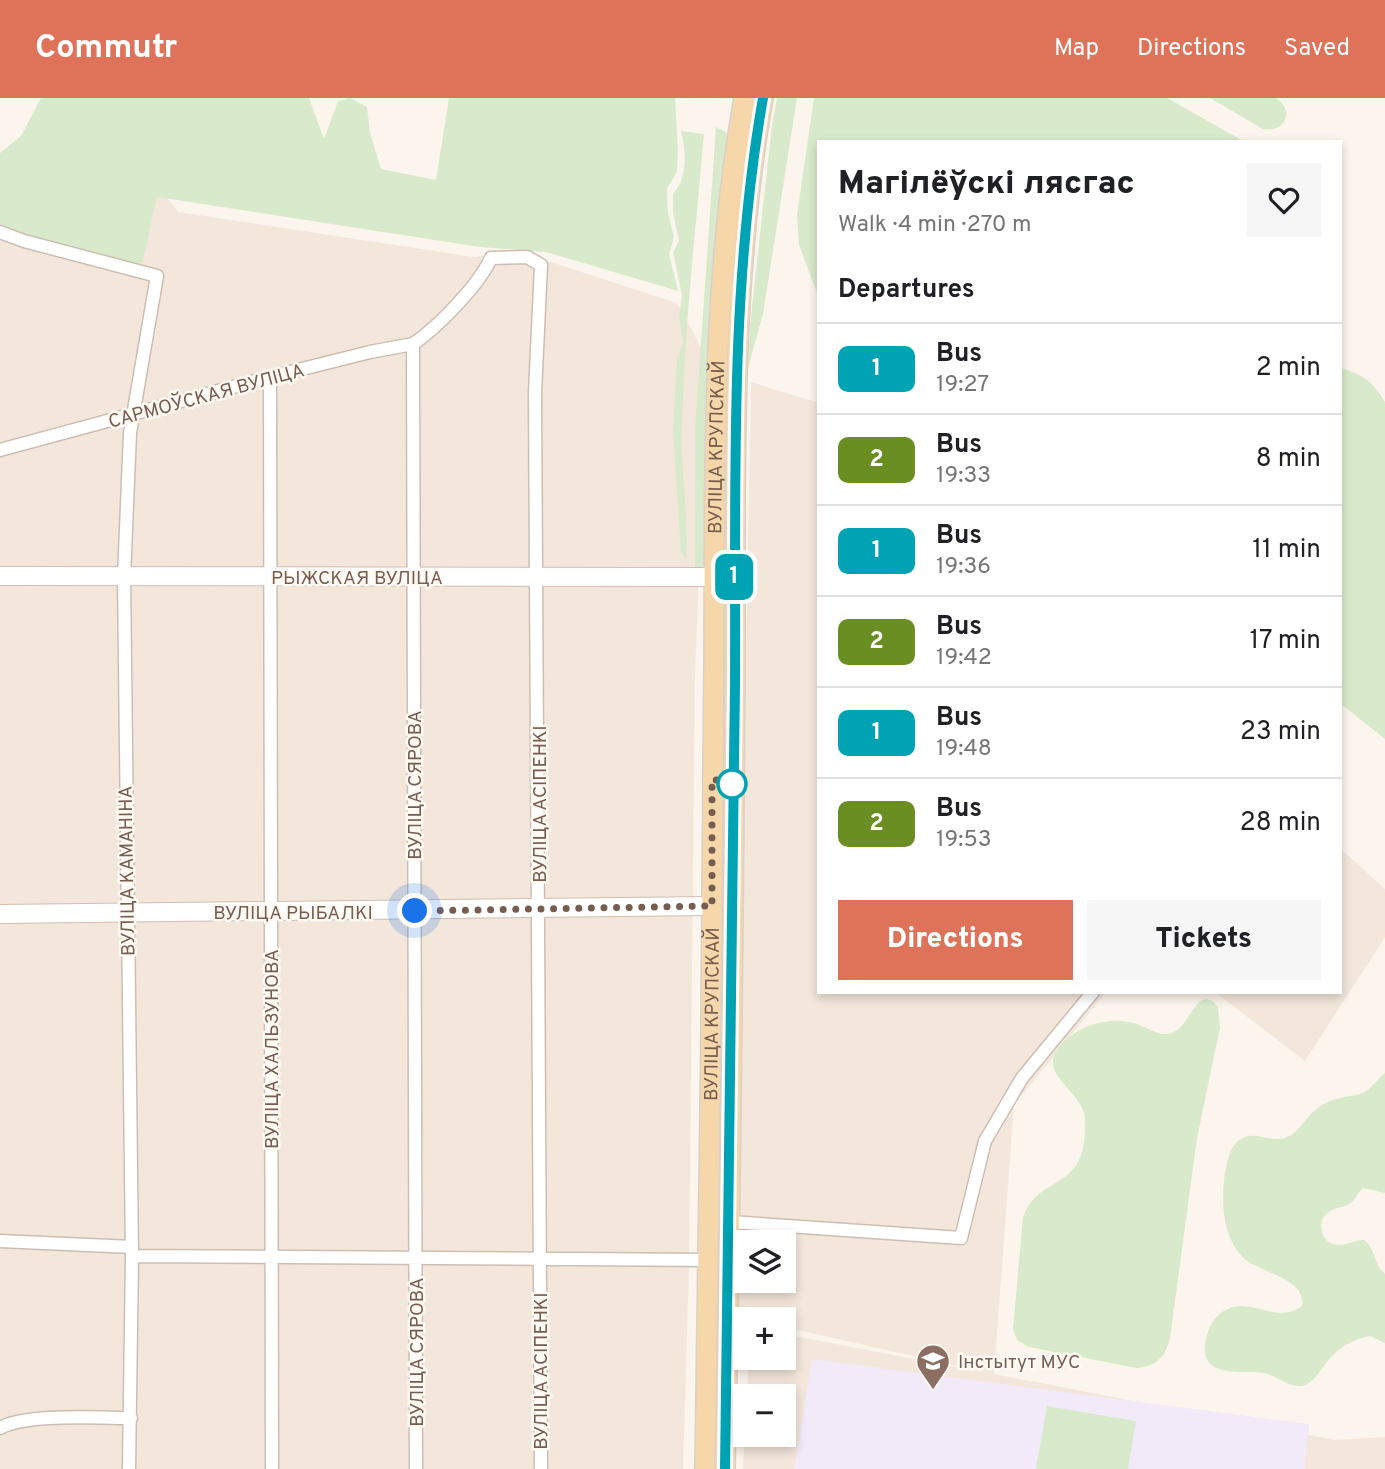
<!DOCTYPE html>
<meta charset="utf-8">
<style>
:root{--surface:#fff;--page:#f6f6f6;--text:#202124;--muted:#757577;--line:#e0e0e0;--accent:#de735a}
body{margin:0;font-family:Overpass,sans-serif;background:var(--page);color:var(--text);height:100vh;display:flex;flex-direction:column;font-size:26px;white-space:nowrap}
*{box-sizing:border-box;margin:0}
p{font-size:23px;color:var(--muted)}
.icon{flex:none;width:38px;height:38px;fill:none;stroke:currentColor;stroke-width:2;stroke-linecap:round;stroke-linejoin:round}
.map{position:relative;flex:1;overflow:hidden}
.side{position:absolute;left:817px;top:42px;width:525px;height:854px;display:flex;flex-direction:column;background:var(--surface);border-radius:0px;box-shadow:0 4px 10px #0003}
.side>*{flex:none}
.badge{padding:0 14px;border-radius:10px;font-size:24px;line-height:46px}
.buttons{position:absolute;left:733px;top:1132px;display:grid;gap:14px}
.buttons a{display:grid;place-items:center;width:63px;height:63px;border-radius:0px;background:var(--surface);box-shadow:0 4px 10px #0003;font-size:35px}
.you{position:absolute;width:35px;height:35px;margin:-18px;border:5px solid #fff;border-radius:50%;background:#1a73e8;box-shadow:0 0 0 10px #1a73e833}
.map>.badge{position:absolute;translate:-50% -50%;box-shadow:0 0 0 4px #fff}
h2{padding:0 21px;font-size:26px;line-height:63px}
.round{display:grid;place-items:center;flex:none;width:74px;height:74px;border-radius:0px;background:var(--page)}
.summary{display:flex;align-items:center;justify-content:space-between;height:119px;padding:0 21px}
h1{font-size:33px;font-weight:800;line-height:52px}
.action{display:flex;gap:14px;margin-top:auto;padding:14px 21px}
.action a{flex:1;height:80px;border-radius:0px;background:var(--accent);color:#fff;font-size:28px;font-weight:800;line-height:80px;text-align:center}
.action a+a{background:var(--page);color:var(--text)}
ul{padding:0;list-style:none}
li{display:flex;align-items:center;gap:21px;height:91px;padding:0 21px;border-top:2px solid var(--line)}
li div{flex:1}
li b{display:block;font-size:26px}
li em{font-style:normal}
li .badge{min-width:77px;font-weight:700;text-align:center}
header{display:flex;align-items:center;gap:42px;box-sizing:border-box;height:98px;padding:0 35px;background:var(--accent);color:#fff}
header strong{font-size:33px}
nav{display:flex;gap:38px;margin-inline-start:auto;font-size:24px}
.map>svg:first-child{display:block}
</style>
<header>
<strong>Commutr</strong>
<nav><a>Map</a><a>Directions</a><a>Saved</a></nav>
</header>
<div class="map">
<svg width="1385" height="1371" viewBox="0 0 1385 1371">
<rect width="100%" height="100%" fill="#fcf5ed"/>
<path fill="#f3e7db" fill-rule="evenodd" d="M0,68L158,88L178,114L474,159L520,154L677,205L708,262L695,574L689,1169L683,1371H0Z
M751,284L819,305V894H1106L1014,1007L994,1276L1335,1342L1385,1339V1371H743L745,1324L746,1337H784V1298H747L749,1260H784V1236L993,1276L784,1229V1222L749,1221L734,1218ZM746,1144H784V1183H746Z
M1341,751L1385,791V839L1305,963L1215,894H1340Z"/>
<path fill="#f2e9f9" d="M812,1261L1309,1326L1305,1371H794Z"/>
<path fill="#d8eacb" d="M41,0H309L324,41L338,3L350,0L367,9L370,35L381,71L436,82L449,0H675L678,53L677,74L667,91L668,115L674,139L669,156L678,193L546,154L480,149L157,99L142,166L36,147L0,126V55L21,38Z
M777,0H797L763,216L748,270L750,227L772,27Z
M814,0H1167L1245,44H819V200L799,147L797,117Z
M1210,0H1276C1295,12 1286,35 1263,31Z
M716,29L726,34L729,42L707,337L705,461L701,473L695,475V331Z
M681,33L704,36C695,139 683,241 682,345C682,384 689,423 686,462L681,454L673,332L677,260L683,244L679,220L682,197L673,154L679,143L673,114V96C688,79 686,54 681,33Z
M1341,270C1363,277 1373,283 1385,304V641L1341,606Z
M1206,901L1213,903L1218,909L1220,930L1197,1040L1170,1240C1165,1260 1157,1268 1136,1270L1029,1249L1017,1242L1013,1231L1023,1119C1039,1076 1083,1094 1085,1033C1085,1026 1086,1019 1083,1012C1072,985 1032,972 1067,941C1085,925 1114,918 1137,926C1149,930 1159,939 1172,935C1186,929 1190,912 1200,903Z
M1385,975V1095L1363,1090C1357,1094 1356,1102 1349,1106C1343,1110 1335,1109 1329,1114C1315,1124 1321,1145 1337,1147C1346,1148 1354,1142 1364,1142C1376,1150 1373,1166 1385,1176V1245L1370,1238C1353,1241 1337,1250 1326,1265C1321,1272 1316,1280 1309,1285C1293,1295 1279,1278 1264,1275C1245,1272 1202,1281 1205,1248C1206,1236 1211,1222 1221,1215C1247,1195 1275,1228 1302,1208C1307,1181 1261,1175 1245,1161C1237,1155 1231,1143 1228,1134C1220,1114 1221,1056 1239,1042C1255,1031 1268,1045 1285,1040C1298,1036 1303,1023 1312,1015C1320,1007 1329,1002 1340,1000C1348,998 1358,998 1366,993C1373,989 1378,980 1385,975Z
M1047,1308L1136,1323L1128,1371H1036Z"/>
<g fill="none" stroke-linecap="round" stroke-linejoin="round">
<g stroke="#cebeb2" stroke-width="15">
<path id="street" d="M0,134L24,143L157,178L130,335L124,479L132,1158L129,1371
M270,279L272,1371
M0,352L270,279L370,254L413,246
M730,1124L961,1140L985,1043L1022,980L1093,894
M0,1143L132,1149
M132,1158L709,1162
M0,1330C25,1315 100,1320 131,1320
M416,1371L413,246C438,229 479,187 491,160L527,159L541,167L535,295L541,1371"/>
</g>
<g stroke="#d1beb0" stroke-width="20">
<path id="secondary" d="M0,478L713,479
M0,816L712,808"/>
</g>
<g stroke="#d9d1ce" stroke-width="22">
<g id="primary">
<path id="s1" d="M705,1371C710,1100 712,828 714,557C715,371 711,184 744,0"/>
<path d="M725,1371C731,1107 733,842 735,578C736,385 729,191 763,0"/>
</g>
</g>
<use href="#street" stroke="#fff" stroke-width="12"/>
<use href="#secondary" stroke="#fff" stroke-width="18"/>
<use href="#primary" stroke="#f6d7aa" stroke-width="19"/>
</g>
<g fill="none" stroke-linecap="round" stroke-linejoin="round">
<g stroke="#fff" stroke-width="16">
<path id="line" d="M725,1371C730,1109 733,847 735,585C736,390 729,193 763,0"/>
</g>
<use href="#line" stroke="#00a3b4" stroke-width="10"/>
<path stroke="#775c50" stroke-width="7" stroke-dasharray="0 12.6" d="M415,813L712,808V681L732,686"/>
</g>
<defs>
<g id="university-pin" transform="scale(1.75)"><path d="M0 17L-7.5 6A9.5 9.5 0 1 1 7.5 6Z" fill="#8d6e63" stroke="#fefaf3"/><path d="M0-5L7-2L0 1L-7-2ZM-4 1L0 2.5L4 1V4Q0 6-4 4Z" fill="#fff"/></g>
</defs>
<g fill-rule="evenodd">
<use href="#university-pin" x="933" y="1263"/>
</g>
<circle fill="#fff" stroke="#00a3b4" stroke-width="3.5" cx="732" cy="686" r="14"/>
<g text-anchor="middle" stroke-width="5" stroke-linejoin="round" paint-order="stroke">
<g font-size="19" fill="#775c50" stroke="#fefaf3">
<text transform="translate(206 297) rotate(-15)" y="7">САРМОЎСКАЯ ВУЛІЦА</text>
<text dy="7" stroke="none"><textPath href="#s1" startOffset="1022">ВУЛІЦА КРУПСКАЙ</textPath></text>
<text x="357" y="486">РЫЖСКАЯ ВУЛІЦА</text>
<text transform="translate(414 687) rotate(-90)" y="7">ВУЛІЦА СЯРОВА</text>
<text transform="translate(539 706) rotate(-90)" y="7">ВУЛІЦА АСІПЕНКІ</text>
<text transform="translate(126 773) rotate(-91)" y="7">ВУЛІЦА КАМАНІНА</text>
<text x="293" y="821">ВУЛІЦА РЫБАЛКІ</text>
<text dy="7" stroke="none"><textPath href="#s1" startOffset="455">ВУЛІЦА КРУПСКАЙ</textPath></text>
<text transform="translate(271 951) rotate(-90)" y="7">ВУЛІЦА ХАЛЬЗУНОВА</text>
<text transform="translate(416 1254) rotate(-90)" y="7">ВУЛІЦА СЯРОВА</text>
<text transform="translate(540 1273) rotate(-90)" y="7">ВУЛІЦА АСІПЕНКІ</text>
</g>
<g font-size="19" fill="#785e54" stroke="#fefaf3" text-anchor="start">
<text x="958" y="1270">Інстытут МУС</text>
</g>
</g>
</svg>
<div class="buttons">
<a><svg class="icon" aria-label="layers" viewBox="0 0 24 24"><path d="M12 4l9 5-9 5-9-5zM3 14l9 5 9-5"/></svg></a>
<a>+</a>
<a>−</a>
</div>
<div class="you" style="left:415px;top:813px"></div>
<b class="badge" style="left:734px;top:479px;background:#00a3b4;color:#fff">1</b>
<section class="side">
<div class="summary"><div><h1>Магілёўскі лясгас</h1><p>Walk · 4 min · 270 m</p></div><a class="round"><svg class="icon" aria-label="heart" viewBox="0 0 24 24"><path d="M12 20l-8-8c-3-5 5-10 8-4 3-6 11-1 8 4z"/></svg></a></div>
<h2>Departures</h2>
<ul>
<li><span class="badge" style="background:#00a3b4;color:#fff">1</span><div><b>Bus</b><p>19:27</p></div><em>2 min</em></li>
<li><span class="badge" style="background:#6b8e23;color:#fff">2</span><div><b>Bus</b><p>19:33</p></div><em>8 min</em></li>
<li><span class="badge" style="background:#00a3b4;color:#fff">1</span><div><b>Bus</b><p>19:36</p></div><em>11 min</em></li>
<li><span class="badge" style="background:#6b8e23;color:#fff">2</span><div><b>Bus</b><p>19:42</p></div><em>17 min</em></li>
<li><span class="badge" style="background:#00a3b4;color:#fff">1</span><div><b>Bus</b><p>19:48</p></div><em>23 min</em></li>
<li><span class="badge" style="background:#6b8e23;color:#fff">2</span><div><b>Bus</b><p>19:53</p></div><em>28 min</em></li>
</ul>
<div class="action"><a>Directions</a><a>Tickets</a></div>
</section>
</div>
